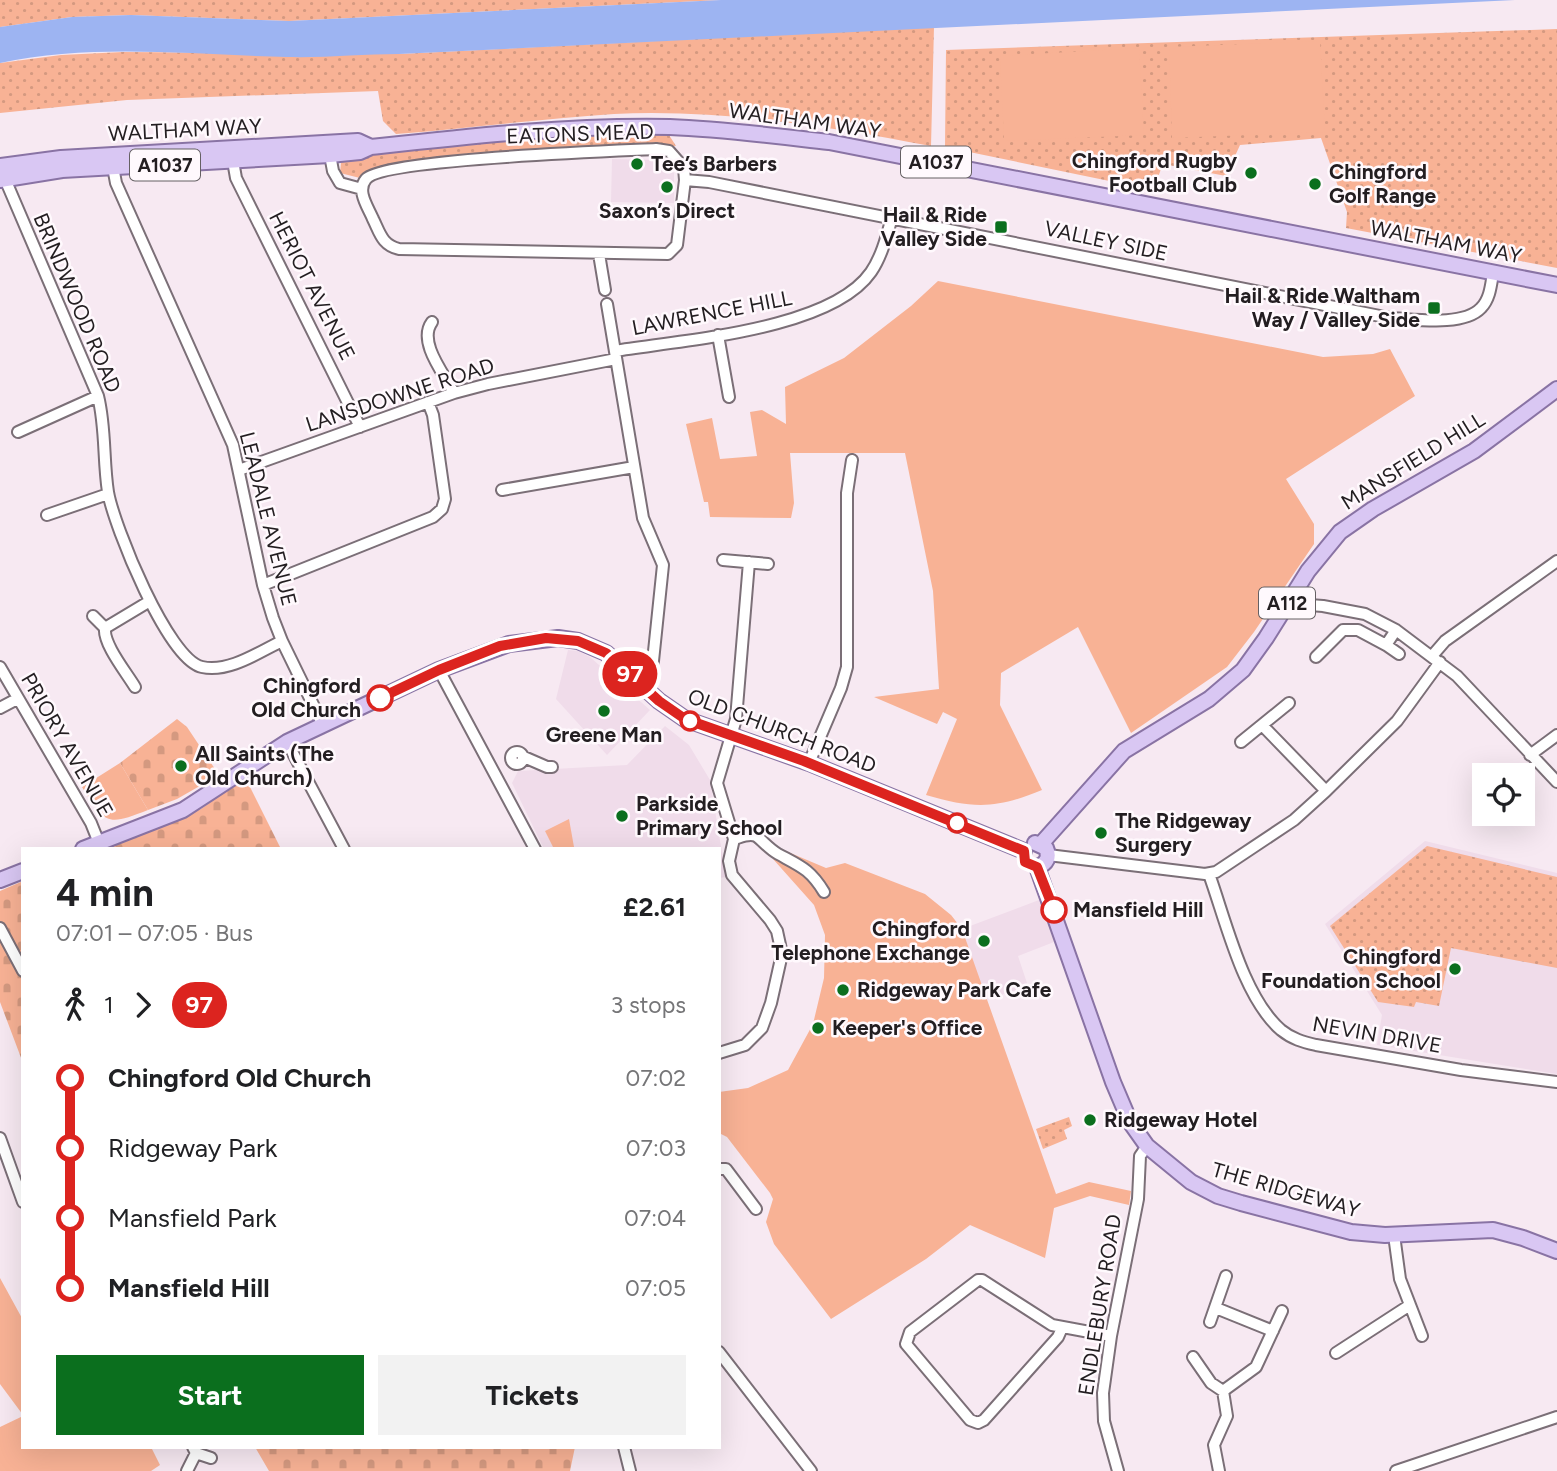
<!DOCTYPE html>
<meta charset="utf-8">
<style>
:root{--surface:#fff;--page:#f2f2f2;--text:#202124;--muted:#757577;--accent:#0b6f1e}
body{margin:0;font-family:Figtree,sans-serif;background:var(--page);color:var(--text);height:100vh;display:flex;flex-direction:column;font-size:26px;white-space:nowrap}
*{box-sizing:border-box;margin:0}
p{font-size:23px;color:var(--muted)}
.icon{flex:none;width:38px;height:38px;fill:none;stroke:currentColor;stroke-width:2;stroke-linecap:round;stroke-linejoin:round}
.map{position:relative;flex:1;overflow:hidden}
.sheet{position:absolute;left:21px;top:847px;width:700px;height:602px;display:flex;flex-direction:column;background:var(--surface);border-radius:0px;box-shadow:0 7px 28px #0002}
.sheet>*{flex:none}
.badge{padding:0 14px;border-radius:23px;font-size:24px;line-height:46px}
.fabs{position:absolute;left:1472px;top:763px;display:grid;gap:14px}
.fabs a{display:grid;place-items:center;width:63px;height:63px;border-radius:0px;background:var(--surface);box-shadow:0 7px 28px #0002;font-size:35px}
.map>.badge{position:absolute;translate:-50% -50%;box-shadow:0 0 0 4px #fff}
.legs{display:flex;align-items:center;gap:10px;height:77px;padding:0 35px;font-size:23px}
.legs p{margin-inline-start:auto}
.headline{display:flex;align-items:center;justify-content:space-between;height:119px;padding:0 35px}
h1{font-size:38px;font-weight:700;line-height:52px}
.button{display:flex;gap:14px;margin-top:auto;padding:14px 35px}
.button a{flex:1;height:80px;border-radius:0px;background:var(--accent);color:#fff;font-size:28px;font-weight:700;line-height:80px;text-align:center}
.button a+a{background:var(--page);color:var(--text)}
ul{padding:0 35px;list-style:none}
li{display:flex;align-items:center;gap:24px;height:70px;font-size:26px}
li i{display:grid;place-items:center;width:10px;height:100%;margin:0 9px;background:currentColor}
li i::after{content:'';width:18px;height:18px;margin:-9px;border:5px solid;border-radius:50%;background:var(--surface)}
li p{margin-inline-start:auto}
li:first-child i{background:linear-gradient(#0000 50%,currentColor 0)}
li:last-child i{background:linear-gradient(currentColor 50%,#0000 0)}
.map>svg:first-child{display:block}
</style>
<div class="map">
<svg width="1557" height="1471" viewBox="0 0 1557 1471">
<defs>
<pattern id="grass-dots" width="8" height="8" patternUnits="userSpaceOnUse" patternTransform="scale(1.75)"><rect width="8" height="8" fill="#f8b295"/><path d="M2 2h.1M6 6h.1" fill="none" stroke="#d49980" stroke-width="1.8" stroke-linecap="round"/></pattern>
<pattern id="cemetery-stones" width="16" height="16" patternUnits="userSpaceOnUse" patternTransform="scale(1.75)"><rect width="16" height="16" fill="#f8b295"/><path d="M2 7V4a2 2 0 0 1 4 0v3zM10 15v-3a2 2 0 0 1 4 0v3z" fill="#d49980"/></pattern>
</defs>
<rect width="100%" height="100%" fill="#f7e9f2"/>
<path fill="#f0dcea" d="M612,159L660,160L674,173V203L611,202Z
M568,650L578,651L590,657L650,710L607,755L556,699Z
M665,726L689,745L710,780L726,877L719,878V849H544L512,783L518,771L627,765Z
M1425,841L1557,873V1074L1377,1045L1382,1015L1325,924Z
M1039,900L1054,942L1018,956L1028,986L986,1000L962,929Z"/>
<path fill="url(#grass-dots)" d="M0,0H721L289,21L131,15L72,17L0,27Z
M934,27L931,146C828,126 719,109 614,114C541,119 469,128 396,134L383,121L378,91L127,100L0,113V63L61,55L123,52L399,54Z
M1557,29V268L1346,228L1347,212L1321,138L1240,145L1226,176L1163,164L1153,190L945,147L946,50Z
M644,132V134L669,135L676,146C591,147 506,149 422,162C401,165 376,164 360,178L340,173L341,163L347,158L519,136Z
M1427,846L1557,877V968L1451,948L1439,1006L1416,1002L1414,1007L1378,1002L1330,926Z
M1069,1117L1072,1126L1064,1130L1067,1139L1043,1149L1036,1129Z"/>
<path fill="url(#cemetery-stones)" d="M177,719L187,727L219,775L177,799L148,810L120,763Z
M245,777L281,849H104L201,809Z
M23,881V1063L0,1002V891Z
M255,1447H575L570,1471H269Z"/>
<path fill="#f8b295" d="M1320,41L1325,132L1172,138L1169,47Z
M1139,48L1144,135L1004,141L1000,56Z
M938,281L1323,357L1373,354L1390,349L1415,396L1286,479L1314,524V544L1254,632L1227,667L1131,733L1078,627L1001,673L1000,705L1042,790C996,809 974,809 926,795L957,719L943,712L937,724L874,697L939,689L933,591L905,453H790L794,503L791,518L710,517L708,502H704L686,424L712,418L720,459L757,456L750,412L762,410L786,424L785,387L844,358L911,306Z
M120,763L148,810C107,826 106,825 82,787Z
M569,819L574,847H578V849H554L545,831Z
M781,849L826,868L845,863L925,894L951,915L962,929L1056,1194L1089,1182L1131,1191L1129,1205L1090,1196L1054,1208L1045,1258L970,1225L926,1259L831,1319L774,1244L766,1222L773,1199L770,1193L727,1137L719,1133V1092L748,1088L788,1070L813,1024L824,978L825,935L814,905L773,859Z
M0,1278L23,1320V1415L0,1384Z
M23,1416V1447H151L160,1465L151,1471H0V1427Z"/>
<path fill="#9db4f2" d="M721,0H1515L399,54C362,54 325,58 287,57C193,55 93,43 0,63V27L72,17L131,15L289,21Z"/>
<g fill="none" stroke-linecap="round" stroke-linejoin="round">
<g stroke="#7b6f77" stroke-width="14">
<path id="minor" d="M656,149L669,151L684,168L685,180L677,245L668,254L399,249C382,245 380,233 373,219C368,207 356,191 366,179C382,159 617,151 656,149Z
M330,155L333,171L340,183L362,189
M233,161L236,178L360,427
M113,167L116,183L233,445L263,585L273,618L282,641L323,725
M5,179L98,396C106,428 103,460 108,492C114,526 168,660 202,667C229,673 259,652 282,641
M685,180L709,182L1390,318C1414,319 1463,327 1481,308C1490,299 1491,285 1493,273
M599,254L605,290
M607,304L643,518L663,565L653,661L649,675L641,685
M432,322C417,342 445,375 454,393
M718,335L729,397
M615,351C682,340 831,330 871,272C882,256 887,235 892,217
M18,432L98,396
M239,470L454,393L488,384L616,359
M502,490L634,467
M47,515L108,494
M723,560L768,564
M263,585L433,517L442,509L445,499L433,415L428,402
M1288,600L1296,604L1323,606L1365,614L1396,630L1457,676L1557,782
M93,616L105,628
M1386,645L1399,654
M1432,656L1445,641L1557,561
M1316,657L1343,630H1358L1386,645L1396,630
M0,667L91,823L99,843
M439,670L535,849
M135,687C126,672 103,644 105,628L150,601
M0,708L17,699
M1262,725L1326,791
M287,742L344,849
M1241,742L1289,703
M511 758a6 6 0 1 1 12 0a6 6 0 1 1-12 0Z
M1530,755L1557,735
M524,757L547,767H552
M809,763L841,688L847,667V493L852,460
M734,839C741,837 749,833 756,836C763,841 769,849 778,854C800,866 810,869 824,892
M1048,855L1205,874L1216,872L1294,820L1326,791L1397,721L1440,662
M1209,874C1226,921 1243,997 1281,1030C1292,1039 1303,1042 1316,1045L1461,1070L1557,1082
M0,928L23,971
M719,1053L745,1045L762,1028L771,1003L782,954L777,931L770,920L732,875L729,861L734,839L717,783L736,719L749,562
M0,1138L23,1202
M719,1169H726L756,1209
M1394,1235L1400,1279L1422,1336
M1216,1308L1273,1331
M1210,1322L1226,1276
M1062,1328L1058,1337L984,1420L978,1423L970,1420L906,1344L910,1332L978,1280H982L1052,1325L1111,1336
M719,1352L811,1471
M1336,1353L1410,1305
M1193,1357L1211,1383L1223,1391
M193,1447L196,1453L211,1458
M624,1447L630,1471
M187,1471L196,1453
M1118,1471L1104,1421L1103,1393L1111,1336L1138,1199L1140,1156L1147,1146
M1219,1471L1214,1445L1227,1416L1223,1391L1256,1367L1282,1311
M1396,1471L1557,1417"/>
</g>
<g stroke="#8973a4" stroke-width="18">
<path id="major" d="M0,166L61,158L358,141L371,147
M0,180L62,170L330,155L360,152L371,147C471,136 569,125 670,127C723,129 776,136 829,142L1557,285
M1035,843L1046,848C1050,857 1047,864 1037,867
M1041,844L1124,751L1209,699L1243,670L1266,638L1308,571L1340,532L1373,509L1474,451L1557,389
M83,849L183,810L287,742L439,670L509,644L558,638L578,641L606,653L659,701L685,719L809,763L1024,851
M1037,867L1113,1082L1130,1122L1147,1146L1191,1182L1218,1196L1241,1203L1351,1232L1385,1235L1493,1230L1523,1238L1557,1251
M0,880L23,871"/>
</g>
<use href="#minor" stroke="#fff" stroke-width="10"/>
<use href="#major" stroke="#d9c7f3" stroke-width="14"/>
</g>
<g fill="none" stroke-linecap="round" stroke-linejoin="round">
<g stroke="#fff" stroke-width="16">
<path id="line-1" d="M380,698L439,670L500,646L546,638L578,641L606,653L659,701L685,719L804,761L1024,851L1025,862L1037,867L1054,910"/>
</g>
<use href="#line-1" stroke="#dc241f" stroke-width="10"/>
</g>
<g fill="#0b6f1e" stroke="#fff9fd" stroke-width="2.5">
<circle cx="637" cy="164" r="7"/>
<circle cx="1251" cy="173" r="7"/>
<circle cx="1315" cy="184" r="7"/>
<circle cx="667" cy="187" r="7"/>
<rect x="994" y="220" width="14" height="14" rx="3.5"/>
<rect x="1427" y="301" width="14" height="14" rx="3.5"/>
<circle cx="604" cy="711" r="7"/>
<circle cx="181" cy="766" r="7"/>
<circle cx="622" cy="816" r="7"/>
<circle cx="1101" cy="833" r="7"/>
<circle cx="984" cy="941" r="7"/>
<circle cx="1455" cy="969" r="7"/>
<circle cx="843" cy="990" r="7"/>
<circle cx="818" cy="1028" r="7"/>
<circle cx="1090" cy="1120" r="7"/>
</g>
<g fill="#fff" stroke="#dc241f" stroke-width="3.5">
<circle cx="380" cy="698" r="12"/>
<circle cx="690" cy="721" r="9"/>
<circle cx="957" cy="823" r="9"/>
<circle cx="1054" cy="910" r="12"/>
</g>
<g text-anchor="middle" stroke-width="5" stroke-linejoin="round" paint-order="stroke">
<g fill="#fff9fd" stroke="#656063" stroke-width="2">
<rect x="901" y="146.5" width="70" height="31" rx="5"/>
<rect x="130" y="149.5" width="70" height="31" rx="5"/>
<rect x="1259" y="587.5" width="56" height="31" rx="5"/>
</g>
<g font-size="19" font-weight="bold" fill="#231e21">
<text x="936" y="169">A1037</text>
<text x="165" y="172">A1037</text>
<text x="1287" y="610">A112</text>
</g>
<g font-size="21" fill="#231e21" stroke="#fff9fd">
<text transform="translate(805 121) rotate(8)" y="7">WALTHAM WAY</text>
<text transform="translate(185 130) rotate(-3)" y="7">WALTHAM WAY</text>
<text transform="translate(580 134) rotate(-2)" y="7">EATONS MEAD</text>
<text transform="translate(1106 241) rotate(12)" y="7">VALLEY SIDE</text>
<text transform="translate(1446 242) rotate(11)" y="7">WALTHAM WAY</text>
<text transform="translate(312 286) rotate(63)" y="7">HERIOT AVENUE</text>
<text transform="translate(77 303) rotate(67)" y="7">BRINDWOOD ROAD</text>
<text transform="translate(712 313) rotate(-11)" y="7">LAWRENCE HILL</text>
<text transform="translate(400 395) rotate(-18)" y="7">LANSDOWNE ROAD</text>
<text transform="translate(1413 461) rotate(-32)" y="7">MANSFIELD HILL</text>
<text transform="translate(268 519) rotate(76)" y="7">LEADALE AVENUE</text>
<text transform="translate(782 731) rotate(21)" y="7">OLD CHURCH ROAD</text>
<text transform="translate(67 745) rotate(60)" y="7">PRIORY AVENUE</text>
<text transform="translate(1377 1035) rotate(10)" y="7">NEVIN DRIVE</text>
<text transform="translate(1286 1190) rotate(16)" y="7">THE RIDGEWAY</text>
<text transform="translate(1100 1305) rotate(-81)" y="7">ENDLEBURY ROAD</text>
</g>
<g font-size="21" font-weight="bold" fill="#231e21" stroke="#fff9fd" text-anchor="start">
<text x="1237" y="168" text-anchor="end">Chingford Rugby<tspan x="1237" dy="24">Football Club</tspan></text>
<text x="651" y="171">Tee’s Barbers</text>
<text x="1329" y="179">Chingford<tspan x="1329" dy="24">Golf Range</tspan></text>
<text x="667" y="218" text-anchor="middle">Saxon’s Direct</text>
<text x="987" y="222" text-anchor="end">Hail &amp; Ride<tspan x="987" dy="24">Valley Side</tspan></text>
<text x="1420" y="303" text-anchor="end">Hail &amp; Ride Waltham<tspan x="1420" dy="24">Way / Valley Side</tspan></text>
<text x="604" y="742" text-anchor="middle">Greene Man</text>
<text x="195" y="761">All Saints (The<tspan x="195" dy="24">Old Church)</tspan></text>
<text x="636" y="811">Parkside<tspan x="636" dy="24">Primary School</tspan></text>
<text x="1115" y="828">The Ridgeway<tspan x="1115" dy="24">Surgery</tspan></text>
<text x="970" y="936" text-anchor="end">Chingford<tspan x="970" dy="24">Telephone Exchange</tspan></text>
<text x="1441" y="964" text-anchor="end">Chingford<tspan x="1441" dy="24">Foundation School</tspan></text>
<text x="857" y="997">Ridgeway Park Cafe</text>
<text x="832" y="1035">Keeper's Office</text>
<text x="1104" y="1127">Ridgeway Hotel</text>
</g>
<g font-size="21" font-weight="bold" fill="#231e21" stroke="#fff9fd" text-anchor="end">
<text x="361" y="693">Chingford<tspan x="361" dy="24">Old Church</tspan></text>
<text x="1073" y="917" text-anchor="start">Mansfield Hill</text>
</g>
</g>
</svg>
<div class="fabs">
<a><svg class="icon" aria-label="locate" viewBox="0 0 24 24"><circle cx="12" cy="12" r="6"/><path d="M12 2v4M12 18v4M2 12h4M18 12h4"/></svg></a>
</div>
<b class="badge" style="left:630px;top:674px;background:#dc241f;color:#fff">97</b>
<section class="sheet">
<div class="headline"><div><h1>4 min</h1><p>07:01 – 07:05 · Bus</p></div><b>£2.61</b></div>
<div class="legs"><svg class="icon" aria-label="walk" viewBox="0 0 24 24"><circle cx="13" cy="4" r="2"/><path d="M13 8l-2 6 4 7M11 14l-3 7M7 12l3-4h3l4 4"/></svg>1<svg class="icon" aria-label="forward" viewBox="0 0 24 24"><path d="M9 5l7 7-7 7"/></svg><b class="badge" style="background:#dc241f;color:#fff">97</b><p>3 stops</p></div>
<ul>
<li><i style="color:#dc241f"></i><b>Chingford Old Church</b><p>07:02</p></li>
<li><i style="color:#dc241f"></i><span>Ridgeway Park</span><p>07:03</p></li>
<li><i style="color:#dc241f"></i><span>Mansfield Park</span><p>07:04</p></li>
<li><i style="color:#dc241f"></i><b>Mansfield Hill</b><p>07:05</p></li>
</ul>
<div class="button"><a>Start</a><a>Tickets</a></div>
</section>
</div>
